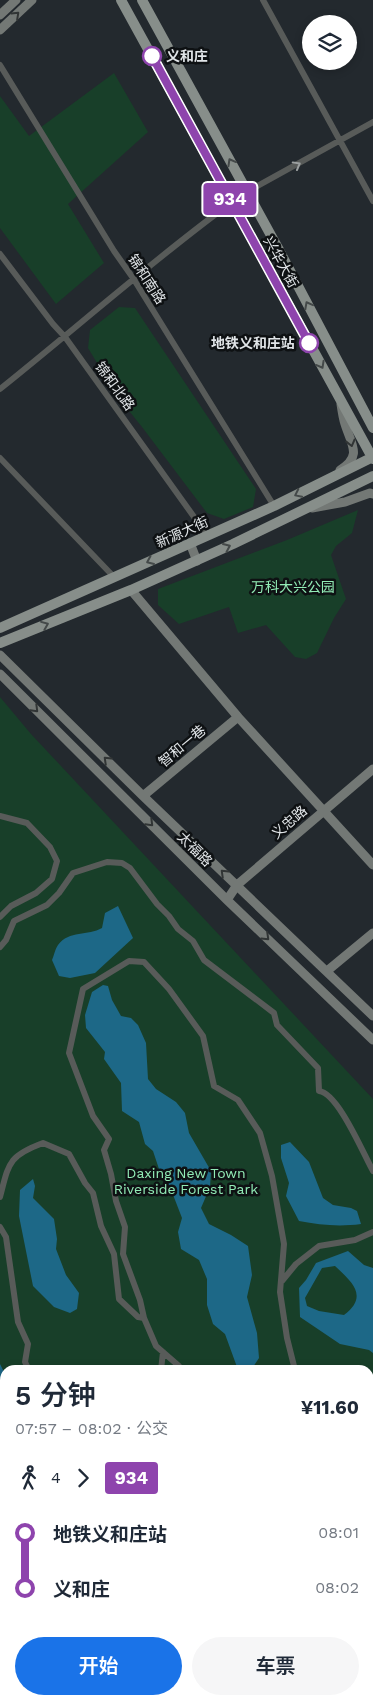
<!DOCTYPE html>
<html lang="zh">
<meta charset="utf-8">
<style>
:root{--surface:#fff;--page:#f6f6f7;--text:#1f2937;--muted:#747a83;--accent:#1a73e8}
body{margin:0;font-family:"Work Sans","Noto Sans SC",sans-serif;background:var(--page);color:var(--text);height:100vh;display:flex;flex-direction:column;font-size:19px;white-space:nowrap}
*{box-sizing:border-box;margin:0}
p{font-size:16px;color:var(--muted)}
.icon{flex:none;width:28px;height:28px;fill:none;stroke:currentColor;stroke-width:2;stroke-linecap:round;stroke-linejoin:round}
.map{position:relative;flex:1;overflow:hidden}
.drawer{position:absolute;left:0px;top:1365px;width:374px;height:340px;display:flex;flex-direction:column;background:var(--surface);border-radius:15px 15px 0 0;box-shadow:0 2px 8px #0003}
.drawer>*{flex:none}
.badge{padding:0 10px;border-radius:4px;font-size:18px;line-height:32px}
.buttons{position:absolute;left:302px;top:15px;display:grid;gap:10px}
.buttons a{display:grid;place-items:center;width:55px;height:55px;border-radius:50%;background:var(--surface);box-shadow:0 2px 8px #0003;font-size:25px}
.map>.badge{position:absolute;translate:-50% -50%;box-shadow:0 0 0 2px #fff}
.legs{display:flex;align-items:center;gap:8px;height:55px;padding:0 15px;font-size:16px}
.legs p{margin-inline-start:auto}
.head{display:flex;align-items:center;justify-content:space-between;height:85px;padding:0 15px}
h1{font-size:28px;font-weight:600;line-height:38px}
.action{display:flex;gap:10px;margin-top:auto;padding:10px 15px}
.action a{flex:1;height:58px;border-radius:30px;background:var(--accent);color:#fff;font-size:20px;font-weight:600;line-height:58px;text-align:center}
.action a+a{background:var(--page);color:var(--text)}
ul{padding:0 15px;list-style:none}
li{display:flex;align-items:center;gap:18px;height:55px;font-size:19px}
li i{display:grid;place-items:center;width:8px;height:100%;margin:0 6px;background:currentColor}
li i::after{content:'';width:12px;height:12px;margin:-6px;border:4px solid;border-radius:50%;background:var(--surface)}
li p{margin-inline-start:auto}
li:first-child i{background:linear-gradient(#0000 50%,currentColor 0)}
li:last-child i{background:linear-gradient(currentColor 50%,#0000 0)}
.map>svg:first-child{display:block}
</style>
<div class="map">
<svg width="373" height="1705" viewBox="0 0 373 1705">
<rect width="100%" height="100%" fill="#23292e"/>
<path fill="#183f29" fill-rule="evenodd" d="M114,73L148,132L68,204L104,263L56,304L0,228V96L29,136Z
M119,307L135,308L256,489L253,507L224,519L207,513L142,427L117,396L88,348L90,330Z
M358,510L352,533L336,546L331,555L346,599L334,618L317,653L306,659L295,657L266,625L238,633L229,607L179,624L158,605V589L287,540Z
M0,697L31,734L373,1099V1705H0ZM5,1370H369V1700H5Z"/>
<path fill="#1d6887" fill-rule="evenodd" d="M118,906L133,938L95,973L70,978L59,976L52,960C54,956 55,949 58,945C69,930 88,936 102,928L105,913Z
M103,985L108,986L112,1000L121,1016L131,1018L138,1025L146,1043L148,1079L156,1089L176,1102L185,1113L189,1133L211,1171L210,1187L201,1208L209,1224L231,1235L248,1246L252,1275L247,1297L257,1333L259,1358L251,1370H243L237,1367L225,1334L213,1324L207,1305V1279L199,1260L181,1249L178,1232L182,1218L170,1187L160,1172L153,1151L145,1144L139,1122L122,1111L121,1083L104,1059L105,1052L86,1028L85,1015L92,992Z
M290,1142L309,1162L323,1198L333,1205L351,1208L357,1211L361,1224C339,1227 320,1225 299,1221L286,1196L289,1183L281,1158V1145Z
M33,1179L35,1186L33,1198L54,1219L57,1239L56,1249L66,1275L79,1293L77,1309L70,1313L54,1307L33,1286L19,1216L20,1190Z
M348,1251L364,1265L373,1268V1353L369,1350L340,1344L300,1317L299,1288L306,1280L316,1263ZM335,1266C352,1282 369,1296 344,1315L319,1311L307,1306L305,1298L322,1268Z
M0,1364L5,1374V1464L0,1467Z
M369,1542L373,1547V1607L369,1605Z
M369,1687L373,1689V1705H325L319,1700H369Z"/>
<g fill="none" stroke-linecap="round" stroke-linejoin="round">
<path stroke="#585b59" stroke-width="6" d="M263,0L373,201
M0,65L114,251L133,278L274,506
M254,188L373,122
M0,254L53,324L65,337L207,535
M0,389C75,329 147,265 224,208
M0,458L114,577
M0,816L27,823L50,847L57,861L52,879L36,893L11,906L0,917
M0,947L6,940L14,921L47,905L59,893L73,873L107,862L122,863L130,868L157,904L169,916L178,929L193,941L204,960L274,1013L277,1025L318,1068L319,1091C338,1093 363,1153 373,1171
M0,1197C9,1163 8,1156 43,1143L69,1154L85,1183L93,1193L101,1226L114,1254L119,1299L138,1317L144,1318
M0,1227L6,1237L18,1322L28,1344L25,1362L29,1370
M282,1281L296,1264L319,1246L355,1240L373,1232
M161,1370L163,1352
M180,1370L179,1366L156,1346L144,1318L140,1300L123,1254L125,1227L116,1201L111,1174L104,1150L109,1139L93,1116L69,1053L83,989L129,961L144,962L169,989L203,1036L214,1086L238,1100L260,1133L272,1176L284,1244L280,1292L287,1338L295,1370
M369,1407L373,1408
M369,1443L373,1442
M369,1663L373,1665
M0,1679L5,1667
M60,1705L73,1700"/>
<path stroke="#737875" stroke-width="9" d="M0,15L16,0
M0,30L32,0
M340,470C363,456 351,444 345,424C343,418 342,411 341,404
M312,508L345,502L370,493L373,494
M190,543L197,561
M131,590L238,717L373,865
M0,655L143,796L373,1016
M0,674L227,900L373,1040
M143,796L238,717
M227,900L237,885L373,769
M327,971L373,933"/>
<path stroke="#878e8a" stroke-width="10" d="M121,0L373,459
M142,0L279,250L373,428
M0,628L274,506L373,457
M0,643L131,590L233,544L373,476"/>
</g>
<defs><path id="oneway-chevron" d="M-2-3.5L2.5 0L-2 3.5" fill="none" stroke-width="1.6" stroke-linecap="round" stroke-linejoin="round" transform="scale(1.25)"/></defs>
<g stroke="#313535">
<use href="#oneway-chevron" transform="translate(16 15) rotate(-43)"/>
<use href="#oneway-chevron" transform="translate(351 443) rotate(76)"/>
<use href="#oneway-chevron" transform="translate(35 709) rotate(45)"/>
<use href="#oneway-chevron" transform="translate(107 760) rotate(-136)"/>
<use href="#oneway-chevron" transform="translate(150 823) rotate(45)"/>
<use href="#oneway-chevron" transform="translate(224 873) rotate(-136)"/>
<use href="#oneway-chevron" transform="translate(266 937) rotate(44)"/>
</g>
<g stroke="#444949">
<use href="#oneway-chevron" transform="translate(231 162) rotate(-119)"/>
<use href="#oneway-chevron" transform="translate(308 305) rotate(-118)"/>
<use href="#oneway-chevron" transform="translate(321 365) rotate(61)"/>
<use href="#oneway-chevron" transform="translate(298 494) rotate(154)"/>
<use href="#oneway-chevron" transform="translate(227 547) rotate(-24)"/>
<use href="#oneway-chevron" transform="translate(150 561) rotate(156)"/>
<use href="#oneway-chevron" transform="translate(45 625) rotate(-22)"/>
</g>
<use stroke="#9ca0a0" href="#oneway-chevron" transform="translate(297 165) rotate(-29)"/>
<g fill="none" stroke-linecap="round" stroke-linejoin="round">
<g stroke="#fff" stroke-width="11">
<path id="line-1" d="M152,56L309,343"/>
</g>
<use href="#line-1" stroke="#8e44ad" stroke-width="8"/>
</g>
<g fill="#fff" stroke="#8e44ad" stroke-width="2.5">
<circle cx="152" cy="56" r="9"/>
<circle cx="309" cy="343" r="9"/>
</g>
<g text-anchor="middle" stroke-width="5" stroke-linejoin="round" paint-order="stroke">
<g font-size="14" font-weight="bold" fill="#e1e5e8" stroke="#0e1113" text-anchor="start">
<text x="166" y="61">义和庄</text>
<text x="295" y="348" text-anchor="end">地铁义和庄站</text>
</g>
<g font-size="14" fill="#e1e5e8" stroke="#0e1113">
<text transform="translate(281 262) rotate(61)" y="5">兴华大街</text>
<text transform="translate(147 279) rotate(57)" y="5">锦和南路</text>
<text transform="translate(115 386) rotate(54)" y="5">锦和北路</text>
<text transform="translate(182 532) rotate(-24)" y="5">新源大街</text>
<text transform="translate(182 746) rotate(-40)" y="5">智和一巷</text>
<text transform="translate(289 822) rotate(-41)" y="5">义忠路</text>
<text transform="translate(195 849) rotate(45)" y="5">太福路</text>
</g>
<g font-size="14" fill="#92ecb6" stroke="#0e1113">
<text x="293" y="592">万科大兴公园</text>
<text x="186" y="1178">Daxing New Town<tspan x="186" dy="16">Riverside Forest Park</tspan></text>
</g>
</g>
</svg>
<div class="buttons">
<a><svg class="icon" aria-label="layers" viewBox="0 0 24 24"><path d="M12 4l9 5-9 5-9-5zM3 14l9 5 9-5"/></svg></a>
</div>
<b class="badge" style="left:230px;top:199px;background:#8e44ad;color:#fff">934</b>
<section class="drawer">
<div class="head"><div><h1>5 分钟</h1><p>07:57 – 08:02 · 公交</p></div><b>¥11.60</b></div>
<div class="legs"><svg class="icon" aria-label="walk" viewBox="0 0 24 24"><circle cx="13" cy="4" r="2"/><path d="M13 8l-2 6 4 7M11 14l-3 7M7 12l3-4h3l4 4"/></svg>4<svg class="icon" aria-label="forward" viewBox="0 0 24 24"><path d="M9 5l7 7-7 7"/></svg><b class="badge" style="background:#8e44ad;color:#fff">934</b></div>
<ul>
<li><i style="color:#8e44ad"></i><b>地铁义和庄站</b><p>08:01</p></li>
<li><i style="color:#8e44ad"></i><b>义和庄</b><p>08:02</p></li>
</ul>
<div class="action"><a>开始</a><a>车票</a></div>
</section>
</div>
